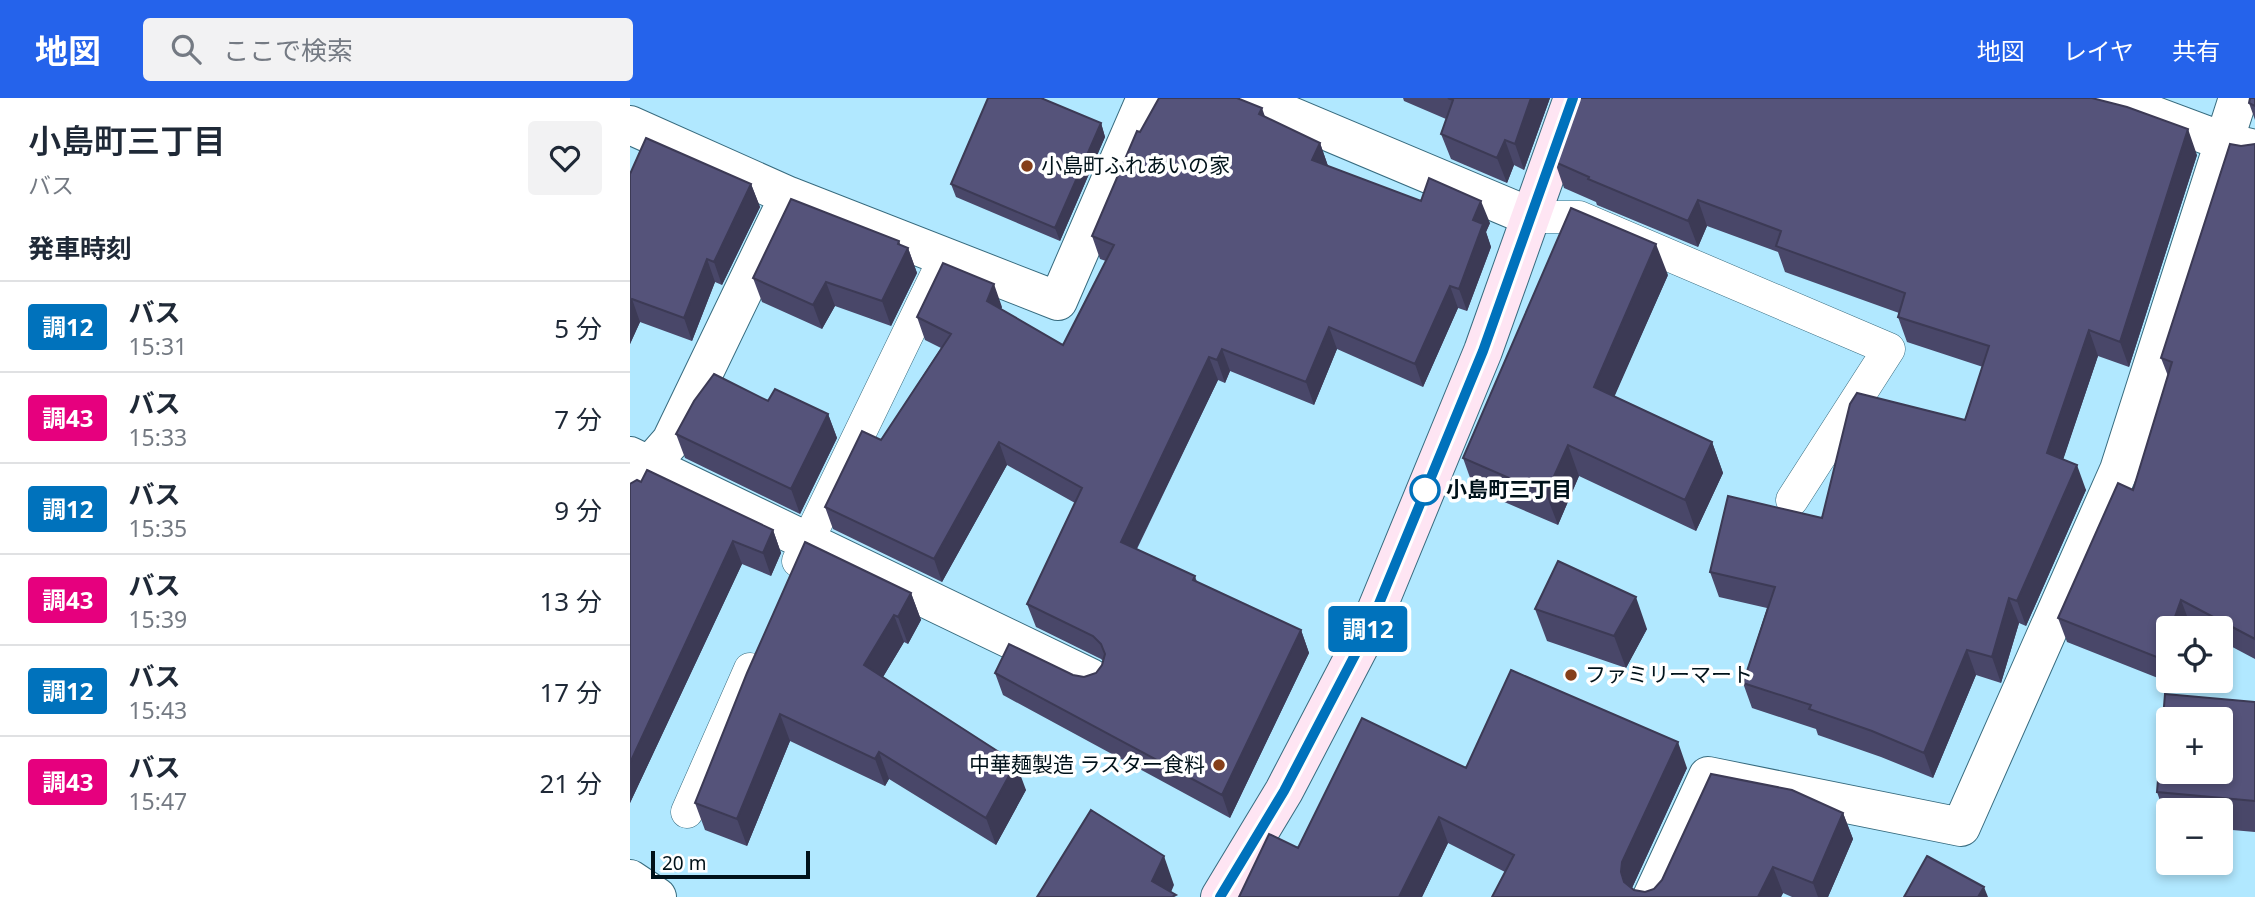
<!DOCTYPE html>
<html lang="ja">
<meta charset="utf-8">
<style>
:root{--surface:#fff;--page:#f2f2f3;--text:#1f2937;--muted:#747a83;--line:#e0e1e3;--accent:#2563eb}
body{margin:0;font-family:"Noto Sans","Noto Sans JP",sans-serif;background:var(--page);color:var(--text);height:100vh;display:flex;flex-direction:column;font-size:26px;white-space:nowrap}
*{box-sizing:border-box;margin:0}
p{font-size:23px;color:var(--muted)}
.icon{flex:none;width:38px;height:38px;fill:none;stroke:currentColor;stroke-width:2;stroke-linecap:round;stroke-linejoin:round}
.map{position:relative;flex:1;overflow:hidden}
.sheet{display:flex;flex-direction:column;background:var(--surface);width:630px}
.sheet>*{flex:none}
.badge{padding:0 14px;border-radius:5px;font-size:24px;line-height:46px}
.controls{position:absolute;left:1526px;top:518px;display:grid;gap:14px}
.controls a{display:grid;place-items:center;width:77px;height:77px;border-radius:7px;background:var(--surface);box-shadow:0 4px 10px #0003;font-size:35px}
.scale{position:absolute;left:21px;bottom:18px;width:159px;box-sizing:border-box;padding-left:7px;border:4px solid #00121a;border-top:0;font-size:19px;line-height:24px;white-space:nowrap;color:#00121a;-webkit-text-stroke:5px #fff;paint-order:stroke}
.map>.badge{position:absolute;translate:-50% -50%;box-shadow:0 0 0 4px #fff}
h2{padding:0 28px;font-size:26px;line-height:63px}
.round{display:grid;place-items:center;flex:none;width:74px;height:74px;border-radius:7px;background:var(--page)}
.summary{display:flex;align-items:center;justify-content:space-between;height:119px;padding:0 28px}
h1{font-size:33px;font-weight:600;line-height:52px}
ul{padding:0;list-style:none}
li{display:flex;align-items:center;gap:21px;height:91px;padding:0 28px;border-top:2px solid var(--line)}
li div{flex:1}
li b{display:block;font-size:26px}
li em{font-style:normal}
li .badge{min-width:77px;font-weight:700;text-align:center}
header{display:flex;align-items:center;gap:42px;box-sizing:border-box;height:98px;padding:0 35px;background:var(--accent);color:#fff}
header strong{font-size:33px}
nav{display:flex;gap:38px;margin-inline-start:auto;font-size:24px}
.search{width:490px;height:63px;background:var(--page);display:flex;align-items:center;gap:18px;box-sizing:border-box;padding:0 24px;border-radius:7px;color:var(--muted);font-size:26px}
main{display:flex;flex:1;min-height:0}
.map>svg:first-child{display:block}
</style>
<header>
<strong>地図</strong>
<div class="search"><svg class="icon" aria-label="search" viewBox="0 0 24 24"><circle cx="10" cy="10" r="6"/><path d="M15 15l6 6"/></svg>ここで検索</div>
<nav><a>地図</a><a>レイヤ</a><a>共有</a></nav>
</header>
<main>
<section class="sheet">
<div class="summary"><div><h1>小島町三丁目</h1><p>バス</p></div><a class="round"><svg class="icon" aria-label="heart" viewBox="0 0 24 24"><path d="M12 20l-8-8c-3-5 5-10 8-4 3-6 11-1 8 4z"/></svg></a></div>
<h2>発車時刻</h2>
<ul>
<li><span class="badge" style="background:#0072bc;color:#fff">調12</span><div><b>バス</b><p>15:31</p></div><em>5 分</em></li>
<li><span class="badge" style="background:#e6007e;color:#fff">調43</span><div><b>バス</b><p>15:33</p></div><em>7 分</em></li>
<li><span class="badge" style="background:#0072bc;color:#fff">調12</span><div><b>バス</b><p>15:35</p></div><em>9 分</em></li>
<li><span class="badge" style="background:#e6007e;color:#fff">調43</span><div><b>バス</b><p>15:39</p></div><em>13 分</em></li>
<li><span class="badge" style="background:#0072bc;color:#fff">調12</span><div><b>バス</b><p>15:43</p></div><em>17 分</em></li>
<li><span class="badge" style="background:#e6007e;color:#fff">調43</span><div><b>バス</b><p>15:47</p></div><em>21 分</em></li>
</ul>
</section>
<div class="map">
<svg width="1625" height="799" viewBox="0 0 1625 799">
<rect width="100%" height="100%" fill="#b1e8ff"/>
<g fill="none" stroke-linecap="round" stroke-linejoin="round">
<g stroke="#376b7f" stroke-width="33">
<path id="service" d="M901,119H949L1259,251L1162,402
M168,463L315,159
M57,714L120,571"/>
</g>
<g stroke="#376b7f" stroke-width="40">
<path id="minor" d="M618,0L901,119
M1477,0L1595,44L1625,51
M0,27L159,98L428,203L516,0
M0,358L461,580
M0,390L41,343L159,98
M0,781L27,799
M1022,799L1078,678L1331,729L1489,372L1608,0"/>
</g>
<g stroke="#376b7f" stroke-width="40">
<path id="secondary" d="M590,799L654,693L739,530L853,253L943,0"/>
</g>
<use href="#service" stroke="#fff" stroke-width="32"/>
<use href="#minor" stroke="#fff" stroke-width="38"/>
<use href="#secondary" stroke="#fee5f3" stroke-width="38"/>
</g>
<path fill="#494769" d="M773,0H920L894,72L884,67L877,85L821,61L811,36L816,21L774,3Z
M1625,0V22L1619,5Z
M635,19L690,45L698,68L791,103L860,125L856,134L861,149L837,213L828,210L793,289L707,251L684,307L600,273L595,285L588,282L507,451L565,478L567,484L671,532L679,555L600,720L373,597L365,575L443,577L454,579L466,575L472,567L473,563L471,561L406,529L397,506L445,405L377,367L312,484L203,431L195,409L251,342L311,250L295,242L287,219L372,209L371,211L433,247L476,163L470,161L462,138L510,34Z
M471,25L475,39L430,143L326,99L321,86Z
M1625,46V561L1591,543V530H1568L1560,526L1559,530H1538V584L1437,544L1428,520L1503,392L1538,278L1531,260L1611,48Z
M1567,57L1499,269L1468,258L1433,361L1456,392L1396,528L1389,525L1371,585L1346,577L1303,680L1251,659L1188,637L1186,631L1122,610L1113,585L1137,510L1089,499L1080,474L1192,420L1335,322L1353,269L1277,244L1268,219L1269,215L1155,174L1148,154L1077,128L1068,149L967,107L966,104L934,90L925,64Z
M0,76L121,86L130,109L92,187L85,184L62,243L10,224L0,246Z
M270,147L278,150L287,175L261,228L205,208L192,231L132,204L123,180Z
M1038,177L984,298L1082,344L1093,375L1066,433L949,378L928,427L844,391L833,360Z
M138,303L198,316L207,340L170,416L55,360L46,336Z
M0,386L143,432L151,455L141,478L112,466L0,705Z
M281,495L291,522L278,546L274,544L253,579L396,692L366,747L259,681L255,688L160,643L117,748L75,732L65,705L117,575Z
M905,511L1017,531L996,570L917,543Z
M1625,604V734L1591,731V712H1538V726L1527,694Z
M836,670H1057L1002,790L1004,792L1015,794L1213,715L1223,741L1198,799H1162L1153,795L1151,799H862L875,774L818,745L792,799H609L668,750Z"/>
<path fill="#3c3a55" d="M901,0H920L894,72L885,46Z
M632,10L640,33L629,16Z
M471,25L475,39L430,143L425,130Z
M1558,31L1567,57L1499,269L1490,244Z
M875,42L884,67L877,85L867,60Z
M690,45L698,68L690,85L682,62Z
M121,86L130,109L92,187L84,164Z
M1068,102L1077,128L1068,149L1058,123Z
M851,103L860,125L856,134L861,149L837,213L829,191L843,122Z
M269,143L274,158L278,150L287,175L261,228L252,203Z
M1026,146L1038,177L975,320L964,289Z
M77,161L85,184L62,243L54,220Z
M196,184L205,208L192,231L183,207Z
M364,186L372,209L365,225L357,203Z
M820,188L828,210L793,289L785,266Z
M2,201L10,224L0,246V204Z
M699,229L707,251L684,307L676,284Z
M1459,232L1468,258L1427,380L1417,355Z
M592,251L600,273L595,285L587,262Z
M579,259L588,282L499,466L491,444Z
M198,316L207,340L170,416L161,391Z
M369,344L377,367L312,484L304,461Z
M1082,344L1093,375L1066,433L1055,402Z
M938,347L949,378L928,427L916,396Z
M1447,367L1456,392L1396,528L1387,503Z
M143,432L151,455L141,478L133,455Z
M103,443L112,466L0,705V665Z
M281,495L291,522L278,546L268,519Z
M1006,499L1017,531L996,570L984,538Z
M1379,500L1389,525L1371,585L1362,559Z
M1551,502L1560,526L1559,530H1541Z
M264,517L274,544L244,594L234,567Z
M671,532L679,555L600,720L592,697Z
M1538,537L1539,583L1538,584L1529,560Z
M1337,552L1346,577L1303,680L1294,655Z
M150,616L160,643L117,748L107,721Z
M1048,644L1057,670L1002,790L999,799L991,774L992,764Z
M249,654L259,681L255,688L245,661Z
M386,665L396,692L366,747L356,720Z
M1213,715L1223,741L1198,799H1188L1183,785Z
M809,719L818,745L792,799H769Z
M534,758L544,787L539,799L522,783Z
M1143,769L1153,795L1151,799H1128Z
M1354,789L1358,799H1348Z"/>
<path fill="#55537a" stroke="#3c3a55" stroke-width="2" fill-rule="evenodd" d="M358,0H411L471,25L425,130L321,86Z
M529,0H607L632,10L629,16L690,45L682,62L791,103L799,80L851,103L843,122L853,126L829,191L820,188L785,266L699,229L676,284L592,251L587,262L579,259L491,444L565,478L563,482L671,532L592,697L365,575L379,546L443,577L454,579L466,575L472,567L475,556L471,546L463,538L397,506L452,390L369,344L304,461L195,409L232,333L251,342L321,236L287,219L313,165L364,186L357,203L433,247L484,147L462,138L507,33L510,34Z
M818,0H901L885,46L875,42L867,60L811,36L823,2Z
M948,0H1462L1497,9L1558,31L1490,244L1459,232L1417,355L1447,367L1387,503L1379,500L1362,559L1337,552L1294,655L1242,633L1179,611L1181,607L1113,585L1145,489L1080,474L1098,398L1192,420L1220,306L1227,295L1335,322L1359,248L1268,219L1275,195L1146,148L1151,133L1068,102L1058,123L958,81L959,79L925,64Z
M1620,0H1625V8L1619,5Z
M16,40L121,86L84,164L77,161L54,220L2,201L0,204V76Z
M1600,46L1611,48L1625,46V541L1551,502L1541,530H1538V537L1529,560L1428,520L1488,385L1503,392L1542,264L1531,260Z
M161,101L269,143L268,146L278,150L252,203L196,184L183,207L123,180Z
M941,110L1026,146L964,289L1082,344L1055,402L938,347L916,396L833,360Z
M84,276L138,303L145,291L198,316L161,391L46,336L64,303Z
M17,372L143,432L133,455L103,443L0,665V386L7,382L11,384Z
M175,444L281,495L268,519L264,517L234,567L386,665L356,720L249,654L245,661L150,616L107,721L65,705L117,575Z
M928,463L1006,499L984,538L905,511Z
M881,572L1048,644L992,764L991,774L994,784L1004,792L1015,794L1024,791L1032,782L1081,676L1162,692L1213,715L1183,785L1143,769L1128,799H862L884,757L809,719L769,799H609L639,736L668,750L732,620L836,670Z
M1535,596L1625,604V703L1527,694ZM1538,621H1591V674H1538Z
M461,712L534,758L522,783L546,797L542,799H407Z
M1297,758L1354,789L1348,799H1274Z"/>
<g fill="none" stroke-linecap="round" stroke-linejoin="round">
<g stroke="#fff" stroke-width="16">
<path id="line" d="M590,799L654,693L739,530L853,253L943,0"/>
</g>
<use href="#line" stroke="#0072bc" stroke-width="10"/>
</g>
<g fill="#853f1a" stroke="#fff" stroke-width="2.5">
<circle cx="397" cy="68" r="7"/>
<circle cx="941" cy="577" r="7"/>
<circle cx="589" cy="667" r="7"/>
</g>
<circle fill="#fff" stroke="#0072bc" stroke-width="3.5" cx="795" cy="392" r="14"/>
<g text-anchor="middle" stroke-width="7" stroke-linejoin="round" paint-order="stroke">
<g font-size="21" fill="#00121a" stroke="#fff" text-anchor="start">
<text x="411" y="75">小島町ふれあいの家</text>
<text x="955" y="584">ファミリーマート</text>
<text x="575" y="674" text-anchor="end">中華麺製造 ラスター食料</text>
</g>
<g font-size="21" font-weight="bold" fill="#00121a" stroke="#fff" text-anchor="start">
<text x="816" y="399">小島町三丁目</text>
</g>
</g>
</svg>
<div class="controls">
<a><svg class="icon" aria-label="locate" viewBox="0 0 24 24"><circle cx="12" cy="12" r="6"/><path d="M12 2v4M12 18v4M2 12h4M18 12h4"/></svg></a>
<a>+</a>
<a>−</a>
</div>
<div class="scale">20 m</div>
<b class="badge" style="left:738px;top:531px;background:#0072bc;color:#fff">調12</b>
</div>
</main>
